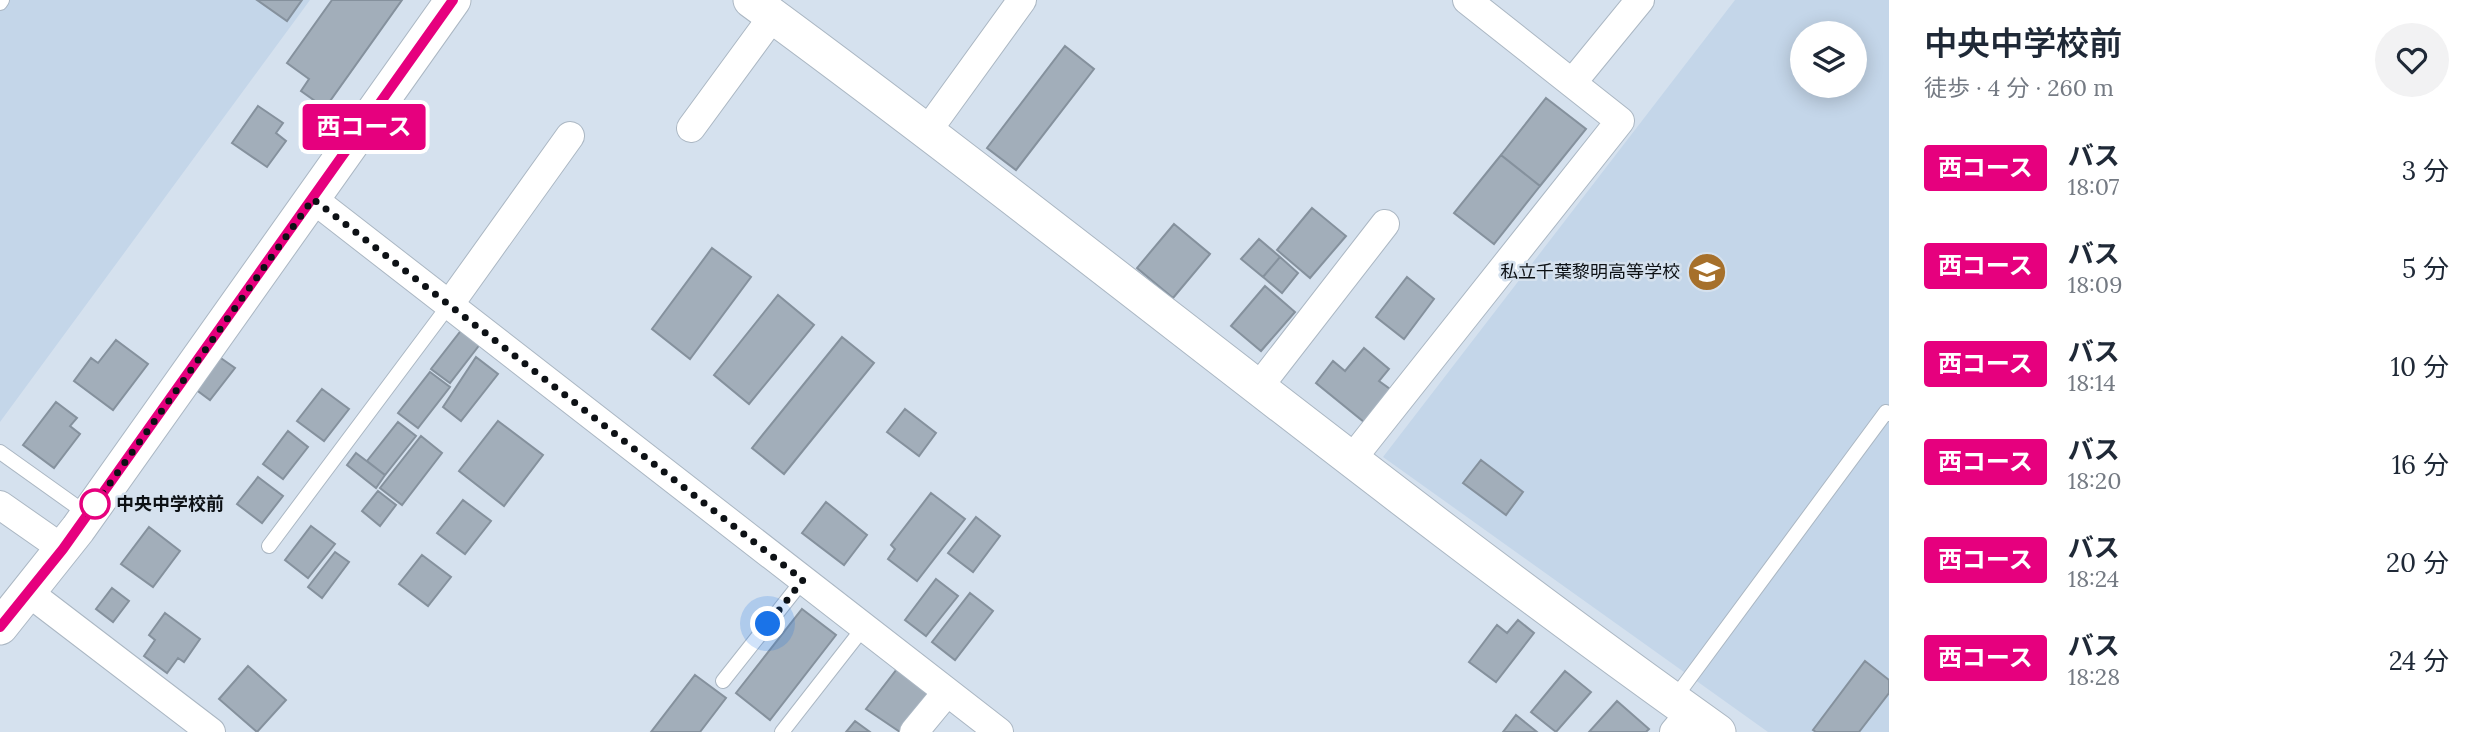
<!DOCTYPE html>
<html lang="ja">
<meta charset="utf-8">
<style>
:root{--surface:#fff;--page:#f2f2f3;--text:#1f2937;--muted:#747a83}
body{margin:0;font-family:Lora,"Noto Sans JP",serif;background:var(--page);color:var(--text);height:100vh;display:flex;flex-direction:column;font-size:26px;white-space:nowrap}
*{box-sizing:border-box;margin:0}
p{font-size:23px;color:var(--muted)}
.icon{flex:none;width:38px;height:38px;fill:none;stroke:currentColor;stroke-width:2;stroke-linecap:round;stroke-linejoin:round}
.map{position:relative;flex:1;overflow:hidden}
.sheet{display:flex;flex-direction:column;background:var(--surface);width:595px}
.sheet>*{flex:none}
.badge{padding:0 14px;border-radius:5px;font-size:24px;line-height:46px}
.tools{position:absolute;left:1790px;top:21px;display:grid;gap:14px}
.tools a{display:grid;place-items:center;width:77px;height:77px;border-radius:50%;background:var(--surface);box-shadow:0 4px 18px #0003;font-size:35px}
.you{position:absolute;width:35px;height:35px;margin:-18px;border:5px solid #fff;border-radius:50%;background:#1a73e8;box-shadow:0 0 0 10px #1a73e833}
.map>.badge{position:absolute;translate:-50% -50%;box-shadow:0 0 0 4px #fff}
.round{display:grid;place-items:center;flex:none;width:74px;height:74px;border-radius:37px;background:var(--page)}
.head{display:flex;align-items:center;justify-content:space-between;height:119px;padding:0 35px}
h1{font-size:33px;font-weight:600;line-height:52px}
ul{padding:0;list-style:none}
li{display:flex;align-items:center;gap:21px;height:98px;padding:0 35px}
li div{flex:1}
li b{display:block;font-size:26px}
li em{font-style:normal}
li .badge{min-width:77px;font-weight:700;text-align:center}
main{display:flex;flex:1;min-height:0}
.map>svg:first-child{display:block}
</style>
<main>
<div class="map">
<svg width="1889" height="732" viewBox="0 0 1889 732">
<rect width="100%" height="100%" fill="#d5e1ee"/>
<path fill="#c4d6e9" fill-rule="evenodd" d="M0,0H310L0,422Z
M1735,0H1889V732H1768L1383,457ZM1802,33H1855V86H1802Z"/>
<path fill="#a2aeba" stroke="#85919d" stroke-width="2" d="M257,0H302L287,21Z
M332,0H402L325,108L301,91L309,79L287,63Z
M1065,46L1094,69L1016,170L987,148Z
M1546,98L1586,129L1540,186L1501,155Z
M258,106L283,123L276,133L286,141L267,167L232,143Z
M1501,155L1540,186L1494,244L1454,213Z
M1312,208L1346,236L1310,278L1277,250Z
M1174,224L1210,254L1173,298L1137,268Z
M1259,239L1280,257L1263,277L1241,259Z
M712,248L751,277L690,359L652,329Z
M1280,257L1298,273L1282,293L1263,277Z
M1407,277L1434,299L1404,339L1376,317Z
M1265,286L1295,312L1261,351L1231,326Z
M778,295L814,325L749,404L714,375Z
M463,328L481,343L450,383L431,369Z
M842,337L874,363L784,474L752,448Z
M116,340L148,364L113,410L74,381L91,358L98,363Z
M1364,348L1389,369L1379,381L1390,389L1364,422L1316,383L1333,361L1345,371Z
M215,354L235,368L210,400L191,386Z
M476,357L498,374L461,421L443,407Z
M430,372L450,387L418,428L398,413Z
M322,389L349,409L324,441L297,421Z
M56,402L77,418L70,426L80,434L54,468L23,445Z
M905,409L936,433L919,456L887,432Z
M498,421L543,455L504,506L459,471Z
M398,422L416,436L385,475L367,461Z
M288,431L308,447L283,479L263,464Z
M421,436L442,453L402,505L380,488Z
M356,453L385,475L376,488L347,465Z
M1481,460L1523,492L1506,515L1463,483Z
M258,477L283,496L262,523L237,504Z
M378,491L396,505L380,526L362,511Z
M931,493L965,519L917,581L888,559L895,549L891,545Z
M463,500L491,521L465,554L437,533Z
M826,502L867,535L844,565L802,533Z
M976,517L1000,536L973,572L948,553Z
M311,526L335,544L308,578L285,560Z
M149,527L180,551L153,587L121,564Z
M335,552L349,562L322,598L308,587Z
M422,555L451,577L428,606L399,584Z
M936,579L958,596L926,636L905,620Z
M112,588L129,601L113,622L96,609Z
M970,593L993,611L955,660L932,642Z
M802,609L836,635L770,720L736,693Z
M165,613L200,639L184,662L178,658L167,673L144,656L155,640L149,635Z
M1518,620L1534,633L1496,682L1469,662L1497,625L1507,633Z
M1865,661L1889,680V693L1859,732H1816L1813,730Z
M248,666L286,700L257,732L219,699Z
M897,669L929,694L900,732L866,709Z
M1565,671L1591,692L1556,732L1531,712Z
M695,675L726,698L700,732H651Z
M1617,701L1649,729L1646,732H1589Z
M1516,715L1537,732H1503Z
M855,721L870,732H846Z"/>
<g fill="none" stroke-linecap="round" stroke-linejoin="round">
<g stroke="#abb7c3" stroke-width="16">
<path id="service" d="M0,3L2,0
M0,452L87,514
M269,546L449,305
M723,681L803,580
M1674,699L1886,412L1889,414
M782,732L864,627"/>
</g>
<g stroke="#abb7c3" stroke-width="30">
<path id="minor" d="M1572,83L1640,0
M691,128L773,16
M928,130L1022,0
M313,199L999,732
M449,305L570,136
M1257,389L1385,224
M1351,460L1620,121L1467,0
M0,505L63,549
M28,592L211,732
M914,732L947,692
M1674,732L1690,713"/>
</g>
<g stroke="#abb7c3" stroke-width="37">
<path id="tertiary" d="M751,0C1077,239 1388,498 1718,732
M0,627L78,529L453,0"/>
</g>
<use href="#service" stroke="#fff" stroke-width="14"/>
<use href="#minor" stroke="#fff" stroke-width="28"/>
<use href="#tertiary" stroke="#fff" stroke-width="35"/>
</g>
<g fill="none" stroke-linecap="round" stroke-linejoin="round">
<g stroke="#fff" stroke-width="16">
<path id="line" d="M0,627L63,549L453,0"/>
</g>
<use href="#line" stroke="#e6007e" stroke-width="10"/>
<path stroke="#0d1115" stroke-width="7" stroke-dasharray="0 12.6" d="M95,504L88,514L313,199L803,580L768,624"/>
</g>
<defs>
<g id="school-disc" transform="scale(2.0125)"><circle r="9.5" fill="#a6702b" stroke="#d5e1ee"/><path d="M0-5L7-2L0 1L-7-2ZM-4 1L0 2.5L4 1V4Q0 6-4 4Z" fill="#fff"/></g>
</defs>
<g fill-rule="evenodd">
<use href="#school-disc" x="1707" y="272"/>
</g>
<circle fill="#fff" stroke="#e6007e" stroke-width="3.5" cx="95" cy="504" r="14"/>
<g text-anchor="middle" stroke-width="5" stroke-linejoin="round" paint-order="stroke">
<g font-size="18" fill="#0d1115" stroke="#d5e1ee" text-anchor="end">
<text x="1680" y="278">私立千葉黎明高等学校</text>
</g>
<g font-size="18" font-weight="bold" fill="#0d1115" stroke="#d5e1ee" text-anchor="start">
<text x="116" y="510">中央中学校前</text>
</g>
</g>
</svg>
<div class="tools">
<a><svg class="icon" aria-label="layers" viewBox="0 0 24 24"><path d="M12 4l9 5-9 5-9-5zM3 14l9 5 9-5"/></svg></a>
</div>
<div class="you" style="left:768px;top:624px"></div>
<b class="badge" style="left:364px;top:127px;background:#e6007e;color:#fff">西コース</b>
</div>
<section class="sheet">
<div class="head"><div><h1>中央中学校前</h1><p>徒歩 · 4 分 · 260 m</p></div><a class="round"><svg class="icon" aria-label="heart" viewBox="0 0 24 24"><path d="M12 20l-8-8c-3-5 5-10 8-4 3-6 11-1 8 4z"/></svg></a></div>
<ul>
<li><span class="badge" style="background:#e6007e;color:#fff">西コース</span><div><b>バス</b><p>18:07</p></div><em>3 分</em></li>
<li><span class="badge" style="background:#e6007e;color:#fff">西コース</span><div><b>バス</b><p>18:09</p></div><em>5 分</em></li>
<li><span class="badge" style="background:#e6007e;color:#fff">西コース</span><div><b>バス</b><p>18:14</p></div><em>10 分</em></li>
<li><span class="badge" style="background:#e6007e;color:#fff">西コース</span><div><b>バス</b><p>18:20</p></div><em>16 分</em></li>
<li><span class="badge" style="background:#e6007e;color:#fff">西コース</span><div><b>バス</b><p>18:24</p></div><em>20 分</em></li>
<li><span class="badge" style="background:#e6007e;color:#fff">西コース</span><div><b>バス</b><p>18:28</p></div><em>24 分</em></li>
</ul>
</section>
</main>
